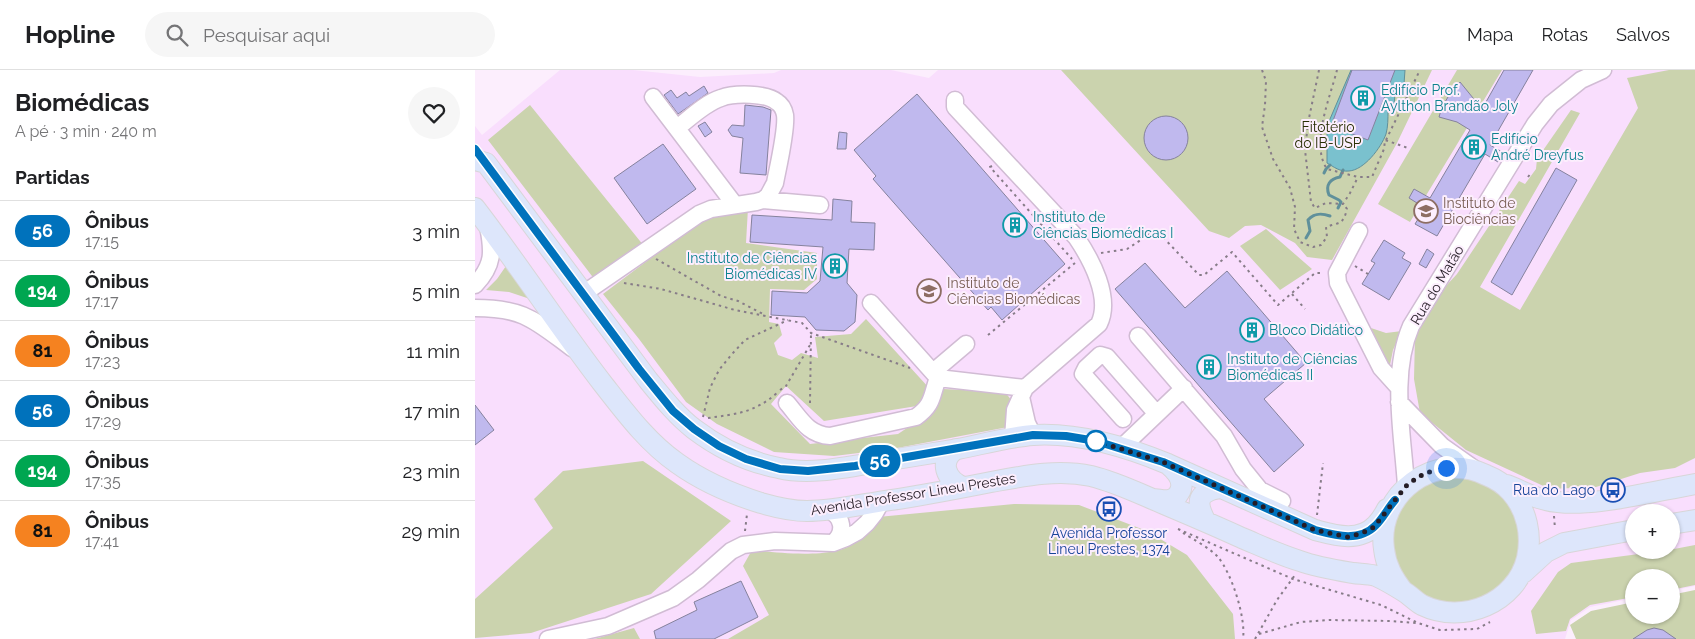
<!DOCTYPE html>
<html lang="pt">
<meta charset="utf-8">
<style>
:root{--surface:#fff;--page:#f6f6f6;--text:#202124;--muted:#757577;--line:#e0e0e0}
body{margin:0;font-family:Raleway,sans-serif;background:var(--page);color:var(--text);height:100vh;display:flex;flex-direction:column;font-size:19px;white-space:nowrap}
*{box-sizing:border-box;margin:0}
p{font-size:16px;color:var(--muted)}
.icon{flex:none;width:28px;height:28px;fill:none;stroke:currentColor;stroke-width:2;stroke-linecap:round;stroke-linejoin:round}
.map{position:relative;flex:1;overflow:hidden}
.details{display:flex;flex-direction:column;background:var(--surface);width:475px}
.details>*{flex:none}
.badge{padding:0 10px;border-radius:16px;font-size:18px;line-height:32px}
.controls{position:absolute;left:1150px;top:434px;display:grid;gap:10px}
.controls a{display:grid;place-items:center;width:55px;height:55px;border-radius:50%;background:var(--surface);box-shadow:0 1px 4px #0004;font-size:25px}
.you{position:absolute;width:25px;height:25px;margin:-12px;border:4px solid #fff;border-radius:50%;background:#1a73e8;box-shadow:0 0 0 8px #1a73e833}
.map>.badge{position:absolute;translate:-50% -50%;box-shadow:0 0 0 2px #fff}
h2{padding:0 15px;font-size:19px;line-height:45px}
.round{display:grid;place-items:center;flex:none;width:52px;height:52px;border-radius:26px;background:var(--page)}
.overview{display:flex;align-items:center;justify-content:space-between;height:85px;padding:0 15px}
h1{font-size:24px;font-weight:700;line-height:38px}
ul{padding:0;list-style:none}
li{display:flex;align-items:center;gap:15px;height:60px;padding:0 15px;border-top:1px solid var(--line)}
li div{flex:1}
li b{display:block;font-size:19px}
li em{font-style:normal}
li .badge{min-width:55px;font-weight:700;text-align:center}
header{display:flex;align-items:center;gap:30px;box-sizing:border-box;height:70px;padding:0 25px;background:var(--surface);border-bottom:1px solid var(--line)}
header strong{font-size:24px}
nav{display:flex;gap:28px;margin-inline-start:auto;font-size:18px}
.search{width:350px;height:45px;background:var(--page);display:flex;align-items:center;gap:12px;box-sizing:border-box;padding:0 18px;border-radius:28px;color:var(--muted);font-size:19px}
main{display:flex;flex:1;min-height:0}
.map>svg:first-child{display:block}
</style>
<header>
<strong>Hopline</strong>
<div class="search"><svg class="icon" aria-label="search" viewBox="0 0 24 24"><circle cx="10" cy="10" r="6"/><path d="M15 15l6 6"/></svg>Pesquisar aqui</div>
<nav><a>Mapa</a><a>Rotas</a><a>Salvos</a></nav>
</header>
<main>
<section class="details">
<div class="overview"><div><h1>Biomédicas</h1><p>A pé · 3 min · 240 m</p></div><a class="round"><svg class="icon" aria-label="heart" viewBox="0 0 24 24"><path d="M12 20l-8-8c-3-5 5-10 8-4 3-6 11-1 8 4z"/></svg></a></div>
<h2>Partidas</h2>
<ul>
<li><span class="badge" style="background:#0072bc;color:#fff">56</span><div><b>Ônibus</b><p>17:15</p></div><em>3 min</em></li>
<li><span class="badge" style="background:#00a651;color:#fff">194</span><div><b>Ônibus</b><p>17:17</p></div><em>5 min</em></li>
<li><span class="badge" style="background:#f58220;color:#111">81</span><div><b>Ônibus</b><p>17:23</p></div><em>11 min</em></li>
<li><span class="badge" style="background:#0072bc;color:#fff">56</span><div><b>Ônibus</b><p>17:29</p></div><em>17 min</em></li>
<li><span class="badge" style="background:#00a651;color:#fff">194</span><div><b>Ônibus</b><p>17:35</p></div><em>23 min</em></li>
<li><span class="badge" style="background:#f58220;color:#111">81</span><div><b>Ônibus</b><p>17:41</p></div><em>29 min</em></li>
</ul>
</section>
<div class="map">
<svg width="1220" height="569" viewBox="0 0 1220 569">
<rect width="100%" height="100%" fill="#fceefd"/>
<path fill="#f9defd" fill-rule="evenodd" d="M85,0H158L225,7L299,3L306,0H416L454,8L463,0H1220V516L1196,521V508H1159V528L1115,537L1096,550L1090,569H0V56L7,65ZM1159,442H1196V480H1159Z"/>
<path fill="#cbd3ae" d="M586,0H957L922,73L857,190L832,187L820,173L786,155L770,156L754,168L734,161Z
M982,0H1027L935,152L903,134Z
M1194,0H1220V388L1200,398L1165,403L1121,417L1075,419L991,380L945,343L939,309L940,267L957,231L982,204L1044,111L1050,114L1061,99L1062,89L1096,40L1105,43L1005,217L1045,240L1163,38L1152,8Z
M55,35L169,176L120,210L13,70Z
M273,138L271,173L342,183V209L329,220L295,219L294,252L304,254L307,265L299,273L303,285L317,290L326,283L343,288L340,267L376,264L391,249L455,319L448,335L349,351L311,316L296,334L335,374L423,364L459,340L468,319L530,322L537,331L533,357L417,379L359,386L299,382L242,354L211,332L164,269L128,224L233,145Z
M791,159L837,199L805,220L765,176Z
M31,196L55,229L34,222L11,220L22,209Z
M896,258L911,263L927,261L918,280L914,300Z
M168,391L256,451L176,524L56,563L0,568V529L78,458L59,429L88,401Z
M915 470a65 65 0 1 1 130 0a65 65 0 1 1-130 0Z
M539,434L604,435L672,461L712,485L758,544L760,569H253L294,545L268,496L277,480C304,483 362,490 382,471C390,464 396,455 403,447Z
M1220,475V515L1196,520V508H1159V527L1115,535L1095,549L1091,561L1061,564L1056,541L1083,502L1096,493L1194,480Z
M1220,520V569H1101L1095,555L1116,541L1159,532V545H1196V525Z
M159,558L165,569H119L123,568Z"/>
<path fill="#7ac1ce" stroke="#60909b" d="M876,0H930L929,14L920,24L919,36L913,41C913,48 913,57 911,64C906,78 889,100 874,101C865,102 859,97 852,93V56Z"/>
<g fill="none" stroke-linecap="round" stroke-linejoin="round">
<path stroke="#60909b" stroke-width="3" d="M849,103L851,99L855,95
M863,138L866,132L864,130L854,125C850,115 855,109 865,107L868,100
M831,168L835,161L833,150C839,143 846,143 855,146"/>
</g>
<path fill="#c0b9ee" stroke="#85829d" d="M877,0H920L893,70L856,56Z
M1029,0H1058L1015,75L1029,83L1023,92L1010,84L962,166L940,154L950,138L934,128L939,119L955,128L995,60L982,52L964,47L967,37L976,22L985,12L1007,39Z
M229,16L233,23L203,44L189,25L196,20L202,28L211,22L214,26Z
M442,24L590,194L527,250L516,237L513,240L398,109L401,106L379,80Z
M270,35L288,37L296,40L291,105L265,103L268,68L257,66L253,60L257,55L269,56Z
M669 68a22 22 0 1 1 44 0a22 22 0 1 1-44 0Z
M230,52L237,62L230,67L223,56Z
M364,62L372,63L371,79H362Z
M188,74L221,119L172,154L139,108Z
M1081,98L1102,110L1037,225L1016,212Z
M358,129L377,131L376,152L400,153L399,180L374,179L372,213L382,225L380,252L369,261L341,260L330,247L296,245L297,221L332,223L345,211L348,177L275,172L277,145L357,150Z
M909,170L930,183L927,188L936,193L914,230L887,214L900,193L896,191Z
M952,179L959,184L951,198L944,194Z
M670,193L710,238L752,201L831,293L789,329L829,375L799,402L640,219Z
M0,335L19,360L0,375Z
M266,511L283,547L239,569H181L179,561L222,540L219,532Z
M1179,558L1188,560L1201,569H1158L1172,560Z"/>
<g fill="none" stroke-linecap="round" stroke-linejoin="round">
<g stroke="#d1bcd4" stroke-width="19">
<path id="minor" d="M178,27L260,135
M480,30V37L601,167C616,189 637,228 624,254L550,318L540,340L538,368
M288,130L345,135
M884,161L862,203L863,213L906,298L924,318
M0,215C19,195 18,182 13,156
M108,224L224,144L236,139L281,132L288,130L293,126L300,113C303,97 312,59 310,45C309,40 307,35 302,32C292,23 259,23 246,28C230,33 215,48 202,58
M396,233L463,308L550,318
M0,238C49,238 59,250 97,278
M663,266L749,366L768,399L785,420L807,431
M458,302L491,274
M546,327L552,353L558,365
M924,332L967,376L1001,400
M312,333C325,348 333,365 355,366L441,347C459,334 456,326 463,308
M648,349L608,304L611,298L625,285L632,287L681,343
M646,378L709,318
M931,416C928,365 915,305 936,256L1060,54L1076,34L1106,10L1128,0
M353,440C368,446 371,462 358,473
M73,569L133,556L198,528L223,510L256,481L268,475L300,471L358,473L371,468L382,462L392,453L400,443L406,432"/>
</g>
<g stroke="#d8d6d8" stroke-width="22">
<path id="major" d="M0,90L11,93L173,310C187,327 201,345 219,359C244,378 273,392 304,398C336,406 377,396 409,391C434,387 459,383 483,379C508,374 533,367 558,365C603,362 652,377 693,394L840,460C859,465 884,473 901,455C905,451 909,445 912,439
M0,138C44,195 84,257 128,314C150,342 172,372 202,393C227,411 257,424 286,433C300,437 317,441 332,441C357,441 384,435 409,431C445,426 480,419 516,412C549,406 582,399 616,406C641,412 665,424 689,434C715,445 741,456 767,468C786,476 805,485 825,491C841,497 860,500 878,503C885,504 894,504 901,506C910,510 920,516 928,521C935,525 940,531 947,535C988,555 1041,533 1052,488C1057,465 1052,440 1036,422C1029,414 1021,409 1011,405C960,380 901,424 909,479C911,496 918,508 928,521
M481,379C463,391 471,410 488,417
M1032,415C1045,420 1057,427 1071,430C1110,440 1179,421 1220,414
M677,429C683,429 689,431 694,430C699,429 702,427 704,423C711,412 702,402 694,395
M731,452C720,432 722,422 745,418
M1196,454L1220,450
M1048,503L1071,482L1089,473L1159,460"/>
</g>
<path stroke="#877c88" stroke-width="2" stroke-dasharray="2.5 4" stroke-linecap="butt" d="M787,0L791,11L790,35L787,57L798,89L815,118L820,137L819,159L825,172L838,177L846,175L852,167L851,157C865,152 868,155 872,139L868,133
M844,0L833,53L830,80L836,132L840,138L851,133L868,134L875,123L883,107
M862,0C855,28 835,74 852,99L883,107H897L909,79L910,70L933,78
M911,70L945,0
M517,96L515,97L597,189
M1053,107L1056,103
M626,183L652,179L681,160L724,205H729L757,182L803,235L840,203H848
M181,189L246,226L263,231L288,244
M880,196L893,204
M149,213L186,219L260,240L327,253L336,263L435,298
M817,224L830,239
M513,265L600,193
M305,320L311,316L335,275
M335,333L336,263
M228,347L235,318L244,300L257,284L270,270L313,250
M233,348C261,344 279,343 302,323
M842,445L848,393
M1079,446L1080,459
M703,459L818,509L906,535L943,553L965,560L1002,559L1015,552
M270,461L272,444
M708,463C718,469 736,479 743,487C757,504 771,548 768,569
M784,564L826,552L854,550L916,551L942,553
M780,569L802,530L820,505"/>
<use href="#minor" stroke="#fff" stroke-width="16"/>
<use href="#major" stroke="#dde6fb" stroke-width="20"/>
</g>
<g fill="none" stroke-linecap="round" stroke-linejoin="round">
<g stroke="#fff" stroke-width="11">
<path id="line" d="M0,79L164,299L198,341L219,359L244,376L271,389L305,399L333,401L380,396L558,365L591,366L621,371L688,392L840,460C859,465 884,473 901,455C908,448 913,438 920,430"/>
</g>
<use href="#line" stroke="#0072bc" stroke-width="8"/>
<path stroke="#241c25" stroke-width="5" stroke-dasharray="0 9" d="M621,371L688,392L840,460L873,467L887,463L899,457L931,416L943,407L957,401L971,398"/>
</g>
<defs>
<g id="building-ring" transform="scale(1.25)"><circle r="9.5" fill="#fceefd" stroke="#0f9aa8" stroke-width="1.5"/><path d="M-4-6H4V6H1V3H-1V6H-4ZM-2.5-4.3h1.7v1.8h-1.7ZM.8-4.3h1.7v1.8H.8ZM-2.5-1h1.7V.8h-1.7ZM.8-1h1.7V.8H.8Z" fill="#0f9aa8"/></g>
<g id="university-ring" transform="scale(1.25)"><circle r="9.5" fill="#fceefd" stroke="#8d6e63" stroke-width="1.5"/><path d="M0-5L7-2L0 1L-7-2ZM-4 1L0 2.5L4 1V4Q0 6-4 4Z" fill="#8d6e63"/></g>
<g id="bus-ring" transform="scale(1.25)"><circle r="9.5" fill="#fceefd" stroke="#1a4fb4" stroke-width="1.5"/><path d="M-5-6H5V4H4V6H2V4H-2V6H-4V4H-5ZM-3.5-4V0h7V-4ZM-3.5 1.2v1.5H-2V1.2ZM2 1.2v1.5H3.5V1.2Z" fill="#1a4fb4"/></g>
</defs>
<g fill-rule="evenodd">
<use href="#building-ring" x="888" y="28"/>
<use href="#building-ring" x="999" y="77"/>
<use href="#university-ring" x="951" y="141"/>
<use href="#building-ring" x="540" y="155"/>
<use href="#building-ring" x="360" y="196"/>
<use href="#university-ring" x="454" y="221"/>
<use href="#building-ring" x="777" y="260"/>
<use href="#building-ring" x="734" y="297"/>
<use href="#bus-ring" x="1138" y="420"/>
<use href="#bus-ring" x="634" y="439"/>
</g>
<circle fill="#fff" stroke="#0072bc" stroke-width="2.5" cx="621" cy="371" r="10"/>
<g text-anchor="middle" stroke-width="4" stroke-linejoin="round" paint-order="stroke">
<g font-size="14" fill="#0d838f" stroke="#fceefd" text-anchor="start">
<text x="906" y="25">Edifício Prof.<tspan x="906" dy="16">Aylthon Brandão Joly</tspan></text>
<text x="1016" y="74">Edifício<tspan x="1016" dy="16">André Dreyfus</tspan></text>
<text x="558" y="152">Instituto de<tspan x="558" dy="16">Ciências Biomédicas I</tspan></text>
<text x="342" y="193" text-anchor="end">Instituto de Ciências<tspan x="342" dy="16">Biomédicas IV</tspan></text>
<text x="794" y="265">Bloco Didático</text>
<text x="752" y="294">Instituto de Ciências<tspan x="752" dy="16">Biomédicas II</tspan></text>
</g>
<g font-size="14" fill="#292f05" stroke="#fceefd">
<text x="853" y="62">Fitotério<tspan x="853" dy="16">do IB-USP</tspan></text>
</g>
<g font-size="14" fill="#785e54" stroke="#fceefd" text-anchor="start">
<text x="968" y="138">Instituto de<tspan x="968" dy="16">Biociências</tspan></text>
<text x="472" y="218">Instituto de<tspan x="472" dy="16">Ciências Biomédicas</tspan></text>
</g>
<g font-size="14" fill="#241c25" stroke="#fceefd">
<text transform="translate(962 215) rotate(-59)" y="5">Rua do Matão</text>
<text transform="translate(438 424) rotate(-9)" y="5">Avenida Professor Lineu Prestes</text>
</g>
<g font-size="14" fill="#164399" stroke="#fceefd" text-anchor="end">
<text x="1120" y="425">Rua do Lago</text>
<text x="634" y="468" text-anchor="middle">Avenida Professor<tspan x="634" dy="16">Lineu Prestes, 1374</tspan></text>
</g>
</g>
</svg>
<div class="controls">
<a>+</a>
<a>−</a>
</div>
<div class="you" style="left:971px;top:398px"></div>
<b class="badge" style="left:405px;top:391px;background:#0072bc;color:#fff">56</b>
</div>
</main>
